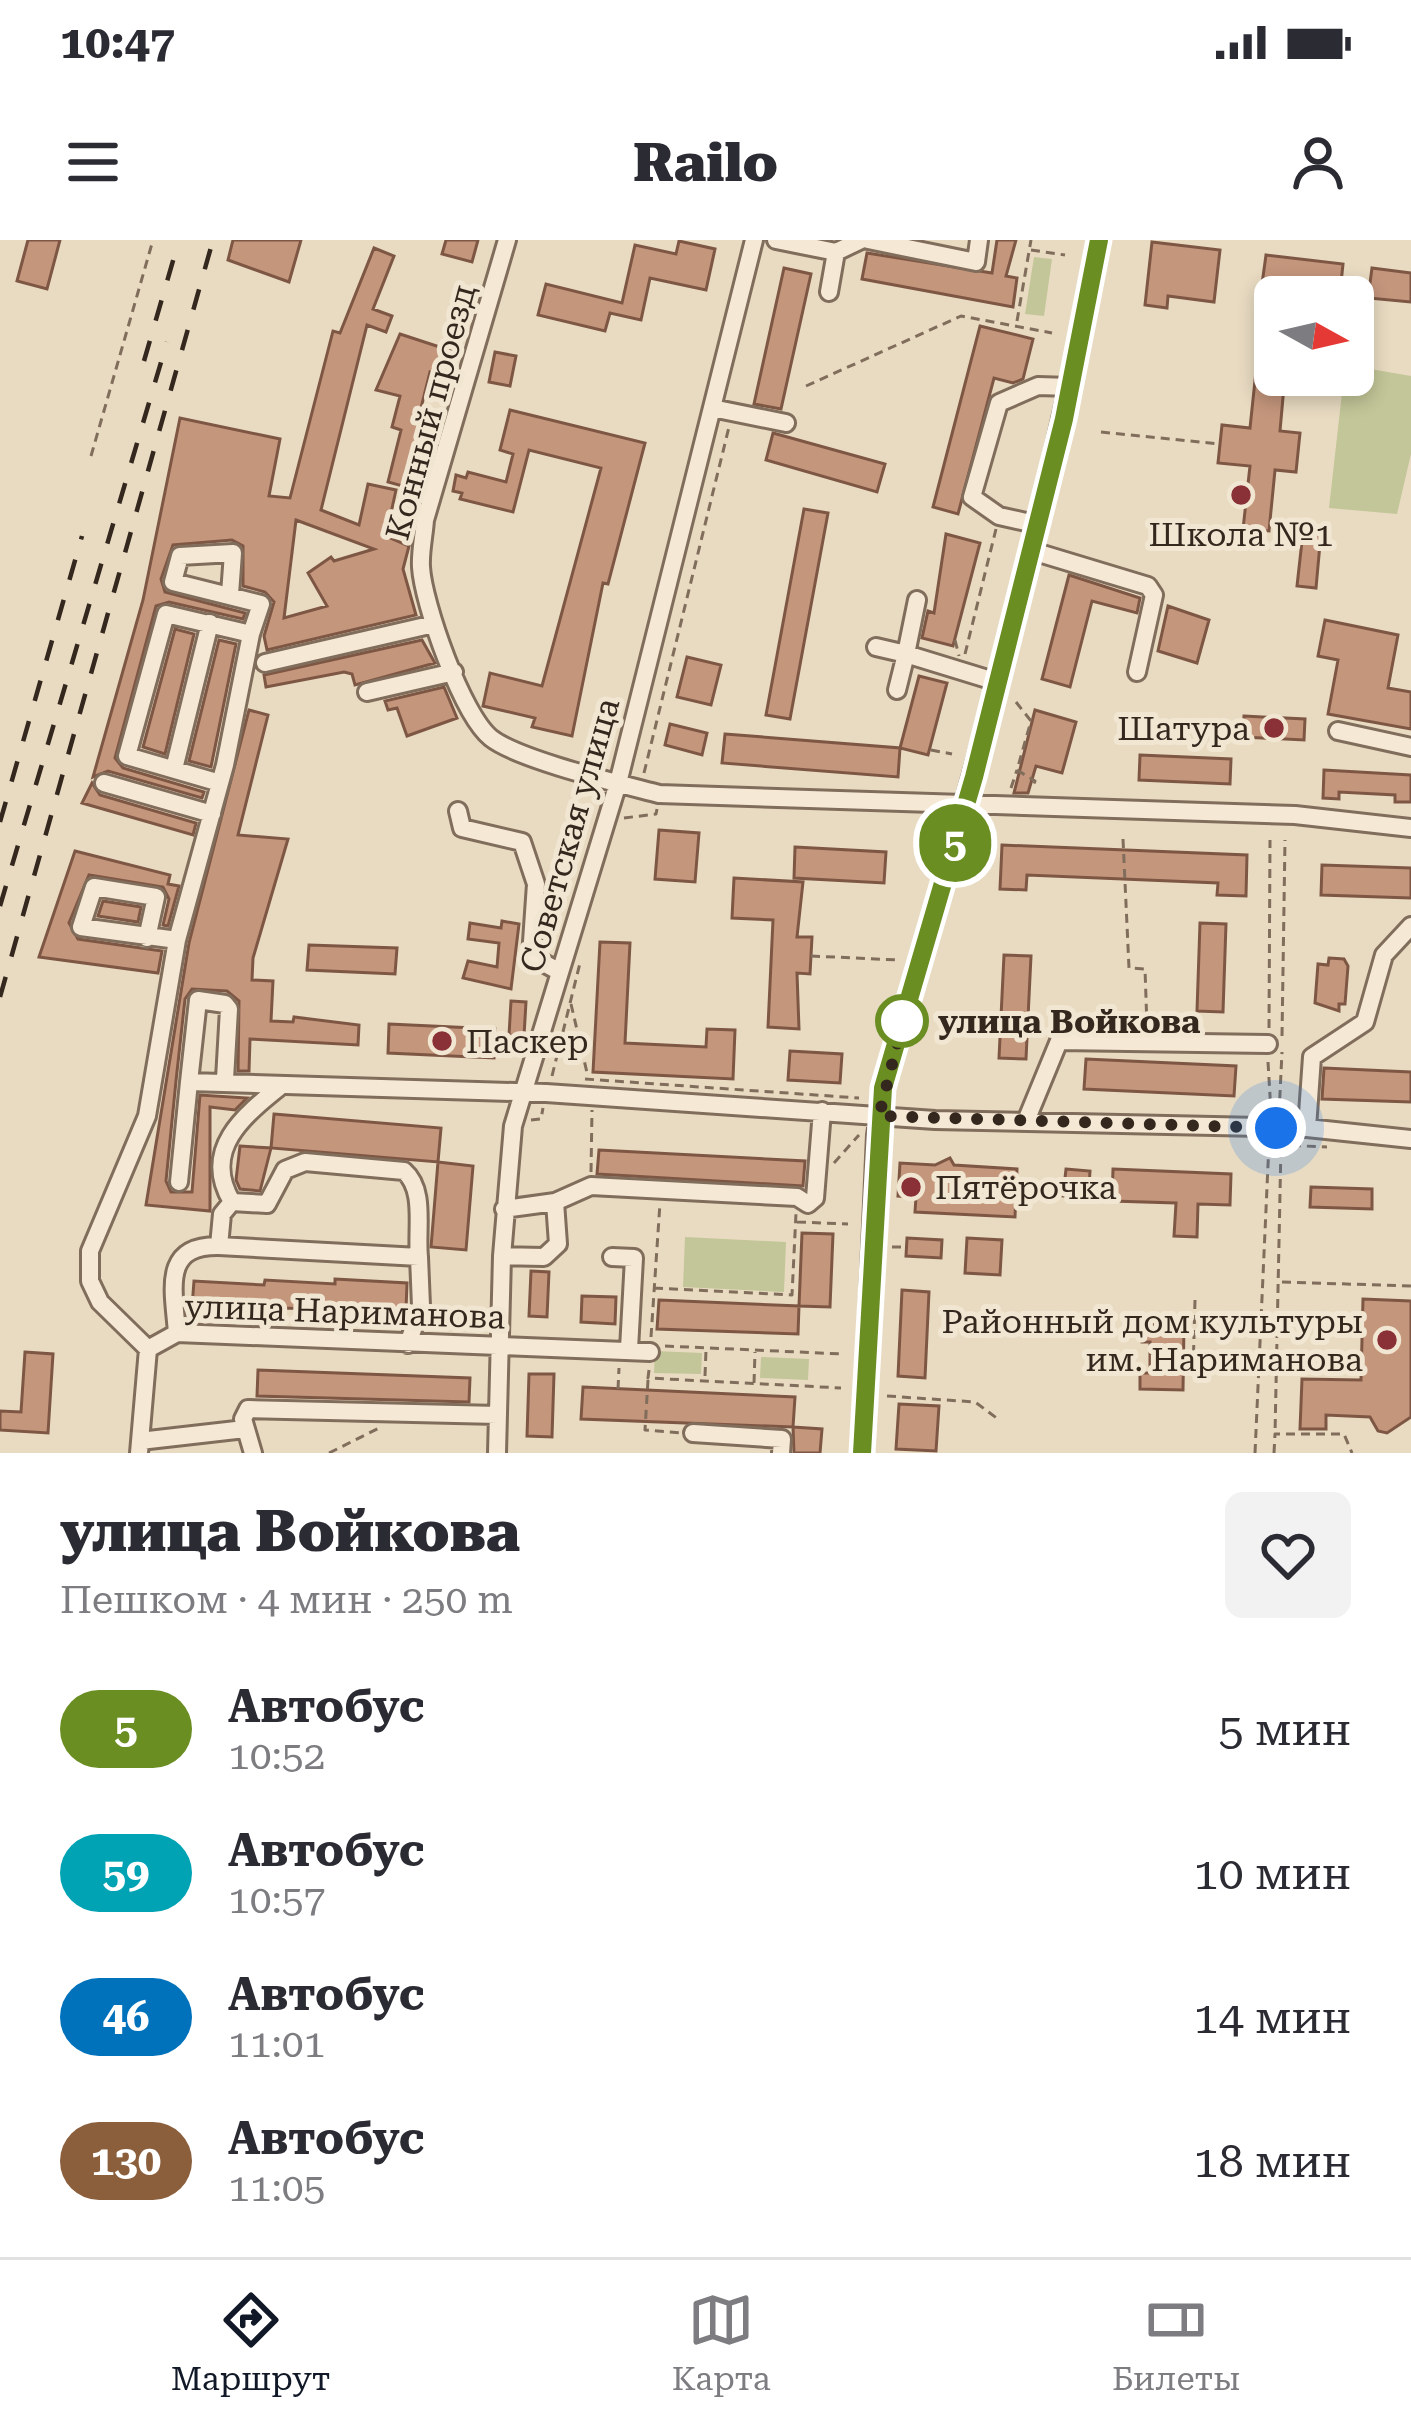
<!DOCTYPE html>
<html lang="ru">
<meta charset="utf-8">
<style>
:root{--surface:#fff;--page:#f2f2f3;--text:#2b2b33;--muted:#7c7c81;--line:#e1e1e2;--accent:#111827}
body{margin:0;font-family:"Roboto Serif",serif;background:var(--page);color:var(--text);height:100vh;display:flex;flex-direction:column;font-size:45px;white-space:nowrap}
*{box-sizing:border-box;margin:0}
p{font-size:39px;color:var(--muted)}
.icon{flex:none;width:66px;height:66px;fill:none;stroke:currentColor;stroke-width:2;stroke-linecap:round;stroke-linejoin:round}
.map{position:relative;height:1213px;overflow:hidden}
.side{display:flex;flex-direction:column;background:var(--surface);flex:1}
.side>*{flex:none}
.badge{padding:0 24px;border-radius:39px;font-size:42px;line-height:78px}
.needle{width:78px;rotate:98deg}
.controls{position:absolute;left:1254px;top:36px;display:grid;gap:24px}
.controls a{display:grid;place-items:center;width:120px;height:120px;border-radius:18px;background:var(--surface);box-shadow:0 6px 18px #0003;font-size:60px}
.you{position:absolute;width:60px;height:60px;margin:-30px;border:9px solid #fff;border-radius:50%;background:#1a73e8;box-shadow:0 0 0 18px #1a73e833}
.map>.badge{position:absolute;translate:-50% -50%;box-shadow:0 0 0 6px #fff}
.round{display:grid;place-items:center;flex:none;width:126px;height:126px;border-radius:18px;background:var(--page)}
.summary{display:flex;align-items:center;justify-content:space-between;height:204px;padding:0 60px}
h1{font-size:57px;font-weight:800;line-height:90px}
ul{padding:0;list-style:none}
li{display:flex;align-items:center;gap:36px;height:144px;padding:0 60px}
li div{flex:1}
li b{display:block;font-size:45px}
li em{font-style:normal}
li .badge{min-width:132px;font-weight:700;text-align:center}
.status{display:flex;justify-content:space-between;align-items:center;height:84px;padding:0 60px;background:var(--surface);direction:ltr}
.status svg{height:33px;fill:currentColor}
header{display:flex;justify-content:space-between;align-items:center;height:156px;padding:0 60px;background:var(--surface);font-size:54px;font-weight:800}
.menu{display:flex;justify-content:space-around;align-items:center;height:168px;border-top:3px solid var(--line);background:var(--surface);font-size:33px;color:var(--muted)}
.menu a{display:grid;justify-items:center;gap:6px}
.menu .selected{color:var(--accent)}
.map>svg:first-child{display:block}
</style>
<div class="status"><b>10:47</b><svg viewBox="0 0 49 12"><path d="M0 12V9h3v3zM5 12V6h3v6zM10 12V3h3v9zM15 12V0h3v12zM26 1h20v11H26zM47 4h2v5h-2z"/></svg></div>
<header><svg class="icon" aria-label="menu" viewBox="0 0 24 24"><path d="M4 6h16M4 12h16M4 18h16"/></svg>Railo<svg class="icon" aria-label="person" viewBox="0 0 24 24"><circle cx="12" cy="8" r="4"/><path d="M4 21q1-7 8-7t8 7"/></svg></header>
<div class="map">
<svg width="1411" height="1213" viewBox="0 0 1411 1213">
<rect width="100%" height="100%" fill="#e9dbc2"/>
<path fill="#c3c698" d="M1034,17L1052,19L1044,76L1025,74Z
M1353,126L1411,136V214L1397,274L1329,268L1344,135H1353Z
M685,997L786,1002L784,1052L683,1047Z
M655,1111L702,1113L701,1134L654,1133Z
M761,1117L809,1119L808,1140L760,1138Z"/>
<path fill="#c4967c" stroke="#7e5744" stroke-width="3" fill-rule="evenodd" d="M28,0H60L47,49L17,41Z
M233,0H301L289,42L228,20Z
M446,0H478L472,22L442,14Z
M997,0H1016L1006,36L1017,38L1013,67L862,39L867,13L992,33Z
M679,1L715,9L706,50L650,38L641,80L610,73L605,91L538,75L546,44L622,63L635,5L676,14Z
M1152,2L1220,10L1214,62L1168,56L1167,68L1145,65Z
M374,8L394,16L373,69L392,76L386,92L367,85L321,270L359,285L368,244L396,250L386,296L409,306L403,329L416,375L267,410L264,396L274,362L265,352L243,346V306L232,300L173,305L161,339L165,352L245,373L243,379L169,362L156,366L115,518L123,528L204,552L202,558L108,531L93,537L143,360L180,178L280,199L269,256L290,258L333,91L340,93ZM296,280L374,309L334,321L331,317L308,333L327,366L284,378Z
M1266,15L1343,24L1340,53L1262,44Z
M784,28L811,34L781,169L754,164Z
M1372,28L1411,33V62L1368,58Z
M980,86L1033,99L1023,139L1013,143L994,138L958,274L933,267Z
M400,94L452,111L446,137L430,132L420,172L437,177L417,250L388,242L401,190L392,187L400,156L376,150Z
M495,112L516,116L510,146L489,142Z
M1258,112L1275,113V135H1285L1280,191L1300,193L1296,232L1275,230L1269,291L1243,289L1250,226L1218,223L1222,185L1250,188Z
M510,170L645,203L608,344L603,343L572,496L532,487L535,478L483,466L490,433L542,446L601,228L529,210L513,272L460,259L462,253L453,251L456,235L466,238L468,232L506,242L513,214L500,210Z
M773,193L885,224L877,252L766,220Z
M804,269L828,273L790,479L766,475Z
M1303,292L1321,293L1316,348L1297,346Z
M946,294L980,303L953,406L922,398L928,371L934,373Z
M1069,335L1140,358L1137,373L1092,361L1070,447L1042,439Z
M1168,366L1209,380L1197,423L1158,411Z
M1325,380L1398,395L1388,448L1411,452V489L1328,474L1338,420L1318,416Z
M175,389L194,394L165,514L143,507Z
M219,400L236,404L211,527L189,521Z
M422,400L435,423L355,445L352,434L344,432L266,447L264,435Z
M687,417L721,425L711,465L677,457Z
M919,436L947,443L928,515L900,508Z
M444,447L457,478L407,496L397,468L388,470L385,461Z
M249,470L268,475L238,595L288,599L253,718L252,740L273,741L271,781L293,782L294,777L359,785L358,805L250,799L249,831H238L239,761L227,751L192,749L185,759L176,841L166,941L171,952H192L200,855L247,858L235,870L210,867V971L146,965L189,703Z
M1035,470L1076,482L1062,533L1036,526L1028,553H1014Z
M1244,476L1305,479L1304,500L1243,497Z
M670,484L707,493L702,515L665,505Z
M725,494L900,508L898,537L722,523Z
M1140,515L1231,519L1230,544L1139,540Z
M1324,530L1411,535V562H1395V555L1339,552V559L1323,558Z
M92,543L100,555L196,583L193,595L82,563Z
M659,590L699,593L695,642L655,639Z
M1002,605L1247,615L1246,656L1217,655L1218,643L1027,635L1026,650L1000,649Z
M795,607L886,612L884,643L794,638Z
M75,611L170,635L168,644L179,646L168,686L163,685L169,659L163,647L89,635L69,683L78,699L162,711L158,733L39,717Z
M1322,625L1411,628V658L1321,655Z
M734,638L803,642L797,697H812L810,734L797,733L799,789L768,787L773,680L732,678Z
M103,661L141,667L138,682L98,676Z
M502,681L519,684L511,749L463,738L468,721L497,727L499,703L468,699L470,683L501,688Z
M1200,683L1226,684L1223,772L1197,771Z
M600,702L630,703L625,803L706,807L707,789L735,790L733,839L593,832Z
M309,705L397,708L395,734L307,730Z
M1004,715L1031,716L1026,819L999,818Z
M1329,718L1344,719L1348,726L1345,764H1339V771L1315,763L1318,724L1328,725Z
M511,761L526,762L524,796L509,795Z
M389,784L495,789L494,818L388,813Z
M790,811L842,814L840,843L788,840Z
M1086,819L1236,826L1234,856L1084,849Z
M1324,828L1411,832V862L1322,859Z
M274,874L441,888L438,922L271,908Z
M240,906L271,908L260,951L240,949L236,940Z
M599,910L805,921L803,946L597,934Z
M950,918L954,925L1017,929L1015,977L915,972L916,957L898,956L900,923L935,925Z
M438,922L473,926L466,1010L431,1007Z
M1066,929L1090,931L1088,959L1063,956Z
M1113,929L1231,934L1230,965L1198,964L1197,997L1174,996L1176,963L1112,961Z
M1311,947L1372,949V969L1310,967Z
M802,993L833,994L830,1067L799,1066Z
M907,998L942,1000L941,1018L906,1016Z
M967,998L1002,1000L1000,1035L965,1033Z
M531,1031L549,1032L547,1077L529,1076Z
M335,1039L407,1043L406,1070L192,1067L194,1041L264,1045L265,1040L335,1044Z
M902,1050L929,1052L925,1138L898,1136Z
M582,1056L616,1057L615,1084L581,1082Z
M1363,1059L1411,1061V1177L1387,1193L1378,1191L1370,1177L1326,1175V1189H1300L1302,1139L1361,1140Z
M659,1060L799,1066L798,1094L657,1089Z
M1142,1084L1184,1085L1183,1150L1140,1149V1133H1150V1102H1142Z
M25,1112L53,1114L48,1193L0,1190V1171L21,1172Z
M258,1130L470,1138L469,1162L257,1156Z
M529,1134H554L552,1197L527,1196Z
M583,1147L795,1157L793,1187L581,1179Z
M899,1164L939,1166L936,1211L896,1209Z
M793,1187L822,1189L820,1213H794Z"/>
<g fill="none" stroke-linecap="round" stroke-linejoin="round">
<g stroke="#816d5b" stroke-width="22">
<path id="minor" d="M507,0L425,280C424,295 420,312 421,327C423,363 462,475 491,498C519,520 621,544 659,554L1295,575L1411,588
M776,0L836,12
M868,0L976,22L979,0
M829,52L836,12L861,0
M712,168L786,183
M1035,284L999,276L972,257L999,163L1038,146L1070,147
M1029,310L1148,346L1154,355L1137,432
M230,354L233,313L180,316L173,342L261,364L251,394
M917,360L906,414L994,441
M876,407L906,414L897,450
M265,423L434,384
M367,452L454,432
M1338,491L1411,507
M174,529L210,383
M104,543L212,574
M458,571L462,588L522,602L536,644L531,716L560,732
M147,698L156,657L94,647L81,687L177,700
M225,839L229,769L225,764L198,760L189,842L546,853L935,880L1307,888L1411,899
M282,845C243,876 201,910 232,962L267,964L285,930L305,922L404,931C426,950 416,989 419,1017
M1026,881L1059,801L1268,804
M1307,888L1312,817L1365,782L1384,715L1411,686
M179,942L189,842
M504,969L555,962L591,946L797,957L808,964L815,958L822,871
M219,1006L222,974L232,962
M502,1016L544,1017L558,1004L555,962
M612,1017L634,1018L629,1109
M177,1093C174,1050 161,1005 219,1006L419,1017L421,1066L408,1104
M148,1109L100,1062L90,1041V1011L147,876L177,700L225,525L251,394L166,374L127,516L220,543
M693,1193L782,1199L781,1213
M140,1201L245,1189
M139,1213L148,1109L177,1093L650,1112
M253,1213L243,1179L248,1169L498,1175
M497,1213L502,1016L513,886L618,543L754,0
M862,1213L876,895L883,848C965,568 1043,286 1099,0"/>
</g>
<path stroke="#816d5b" stroke-width="3" stroke-dasharray="9 6" stroke-linecap="butt" d="M1031,10L1065,15
M1017,81L1031,0
M806,146L961,76L1052,93
M1101,192L1220,204
M91,216L153,0
M955,400L959,416
M965,414L996,289
M1016,462L1031,481L1017,530L1035,541L1032,549
M931,510L952,514
M644,533L729,187
M1011,548L1017,530
M624,578L656,574L657,569
M1123,599L1129,728L1145,729L1147,787
M811,716L899,720
M571,764L588,837
M1269,788L1270,600
M1282,796L1285,600
M1268,822L1271,872
M552,836L580,723
M585,839L859,858
M1279,874L1282,812
M531,880L541,879L543,868
M1280,901L1281,905L1327,907
M1270,905H1281L1275,1194
M834,923L859,895
M591,932L592,870
M797,982L848,984
M892,1007H906
M1282,1042L1411,1046
M654,1048L792,1055L796,973
M1195,1060L1193,1132L1276,1133
M651,1097L660,963
M665,1106L843,1114
M649,1130L648,1138L841,1148
M705,1136L706,1110
M648,1140L645,1190L681,1193
M754,1143L755,1112
M618,1149L619,1128
M887,1156L975,1162L998,1179
M329,1213L381,1187
M1255,1213L1269,903
M1274,1213L1275,1194H1344L1352,1213"/>
<use href="#minor" stroke="#f5e9d5" stroke-width="16"/>
<path stroke="#33271e" stroke-width="4.5" stroke-dasharray="21 21" stroke-linecap="butt" d="M144,121L179,0
M0,582L82,296
M0,666L167,102
M0,757L213,0"/>
</g>
<g fill="none" stroke-linecap="round" stroke-linejoin="round">
<g stroke="#fff" stroke-width="27">
<path id="line" d="M862,1213L883,848L974,537L1064,179L1099,0"/>
</g>
<use href="#line" stroke="#6b8e23" stroke-width="18"/>
<path stroke="#33271e" stroke-width="12" stroke-dasharray="0 21.6" d="M902,781L908,761L879,876L1276,888"/>
</g>
<g fill="#8a3137" stroke="#f1e6d1" stroke-width="4.5">
<circle cx="1241" cy="255" r="12"/>
<circle cx="1274" cy="488" r="12"/>
<circle cx="442" cy="801" r="12"/>
<circle cx="911" cy="947" r="12"/>
<circle cx="1387" cy="1100" r="12"/>
</g>
<circle fill="#fff" stroke="#6b8e23" stroke-width="6" cx="902" cy="781" r="24"/>
<g text-anchor="middle" stroke-width="10" stroke-linejoin="round" paint-order="stroke">
<g font-size="33" fill="#33271e" stroke="#f1e6d1">
<text transform="translate(430 172) rotate(-75)" y="12">Конный проезд</text>
<text transform="translate(569 595) rotate(-74)" y="12">Советская улица</text>
<text transform="translate(345 1071) rotate(2)" y="12">улица Нариманова</text>
</g>
<g font-size="33" fill="#33271e" stroke="#f1e6d1" text-anchor="end">
<text x="1241" y="306" text-anchor="middle">Школа №1</text>
<text x="1250" y="500">Шатура</text>
<text x="466" y="813" text-anchor="start">Паскер</text>
<text x="935" y="959" text-anchor="start">Пятёрочка</text>
<text x="1363" y="1093">Районный дом культуры<tspan x="1363" dy="38">им. Нариманова</tspan></text>
</g>
<g font-size="33" font-weight="bold" fill="#33271e" stroke="#f1e6d1" text-anchor="start">
<text x="938" y="793">улица Войкова</text>
</g>
</g>
</svg>
<div class="controls">
<a><svg class="needle" viewBox="-14 -14 28 28"><path d="M0-13l5 13h-10z" fill="#e53935"/><path d="M0 13l5-13h-10z" fill="#7c7c81"/></svg></a>
</div>
<div class="you" style="left:1276px;top:888px"></div>
<b class="badge" style="left:955px;top:603px;background:#6b8e23;color:#fff">5</b>
</div>
<section class="side">
<div class="summary"><div><h1>улица Войкова</h1><p>Пешком · 4 мин · 250 m</p></div><a class="round"><svg class="icon" aria-label="heart" viewBox="0 0 24 24"><path d="M12 20l-8-8c-3-5 5-10 8-4 3-6 11-1 8 4z"/></svg></a></div>
<ul>
<li><span class="badge" style="background:#6b8e23;color:#fff">5</span><div><b>Автобус</b><p>10:52</p></div><em>5 мин</em></li>
<li><span class="badge" style="background:#00a3b4;color:#fff">59</span><div><b>Автобус</b><p>10:57</p></div><em>10 мин</em></li>
<li><span class="badge" style="background:#0072bc;color:#fff">46</span><div><b>Автобус</b><p>11:01</p></div><em>14 мин</em></li>
<li><span class="badge" style="background:#8b5e3c;color:#fff">130</span><div><b>Автобус</b><p>11:05</p></div><em>18 мин</em></li>
</ul>
</section>
<nav class="menu">
<a class="selected"><svg class="icon" aria-label="directions" viewBox="0 0 24 24"><path d="M12 3l9 9-9 9-9-9zM9 14v-3h6M13 9l2 2-2 2"/></svg>Маршрут</a>
<a><svg class="icon" aria-label="map" viewBox="0 0 24 24"><path d="M3 6l6-2 6 2 6-2v14l-6 2-6-2-6 2zM9 4v14M15 6v14"/></svg>Карта</a>
<a><svg class="icon" aria-label="tickets" viewBox="0 0 24 24"><path d="M3 7h18v10H3zM15 7v10"/></svg>Билеты</a>
</nav>
